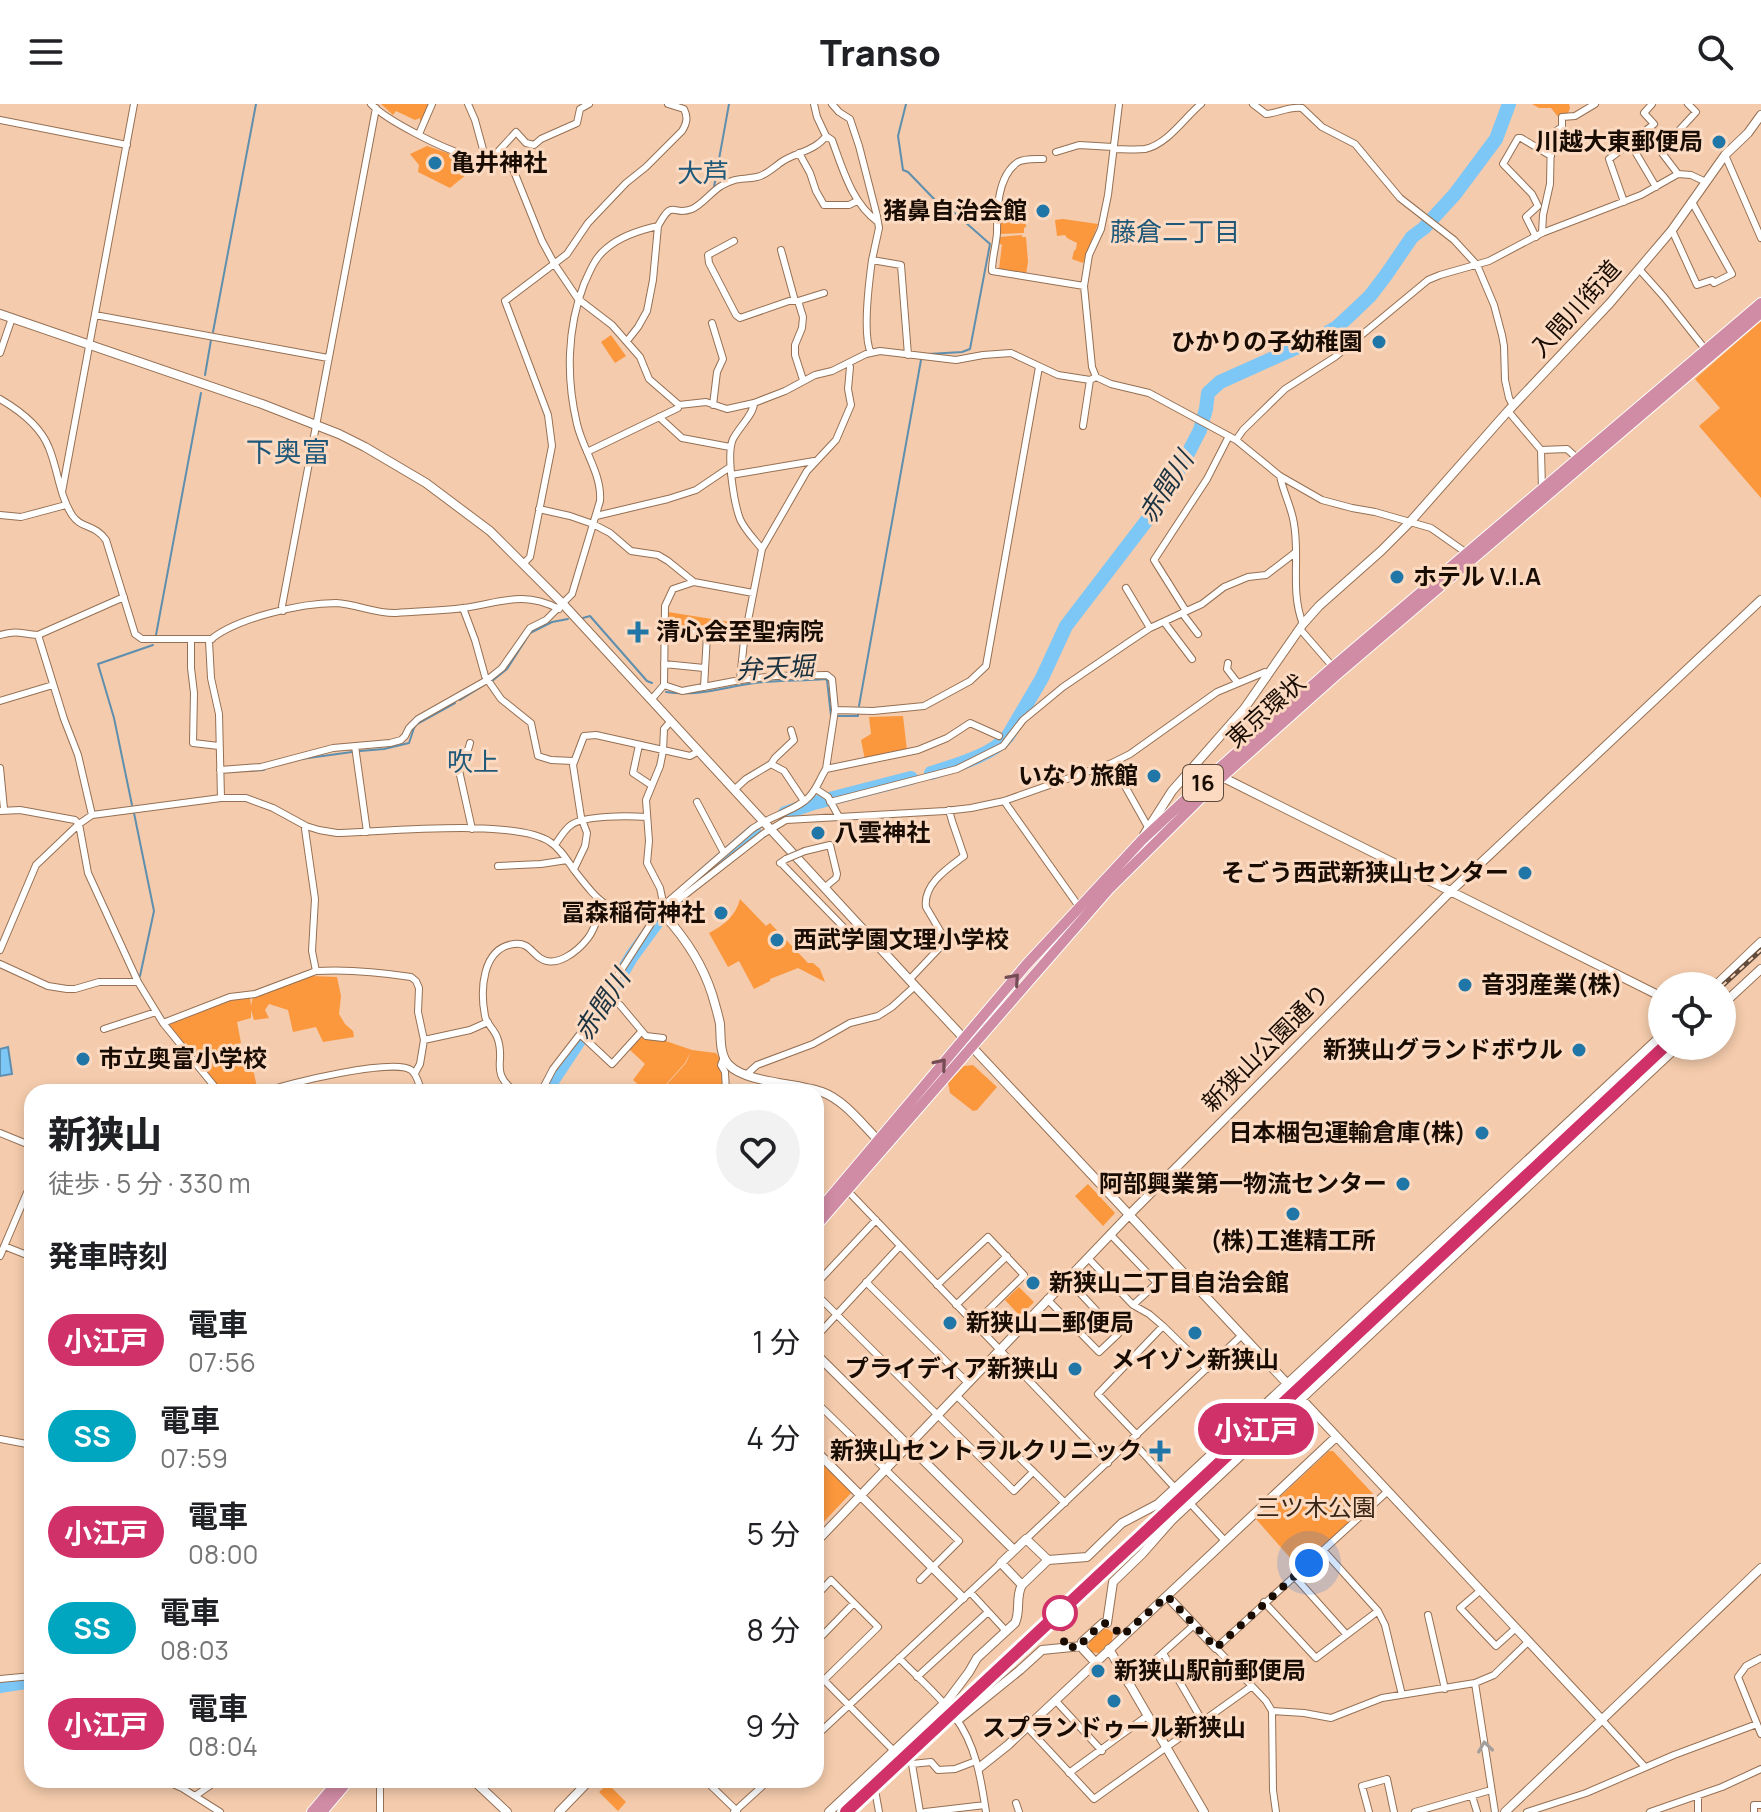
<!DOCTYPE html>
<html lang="ja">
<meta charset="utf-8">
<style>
:root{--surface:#fff;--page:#f2f2f2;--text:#202124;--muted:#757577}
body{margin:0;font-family:Manrope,"Noto Sans JP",sans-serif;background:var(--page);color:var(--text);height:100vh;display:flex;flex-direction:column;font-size:30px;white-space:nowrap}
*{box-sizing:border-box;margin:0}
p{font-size:26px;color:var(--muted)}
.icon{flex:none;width:44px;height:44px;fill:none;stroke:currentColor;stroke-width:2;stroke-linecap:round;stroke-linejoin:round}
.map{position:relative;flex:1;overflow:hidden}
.details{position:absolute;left:24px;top:980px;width:800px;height:704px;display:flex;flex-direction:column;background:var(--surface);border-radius:24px;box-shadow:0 4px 12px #0003}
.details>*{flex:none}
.badge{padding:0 16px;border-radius:26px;font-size:28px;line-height:52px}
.fabs{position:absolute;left:1648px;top:868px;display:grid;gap:16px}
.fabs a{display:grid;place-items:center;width:88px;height:88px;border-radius:50%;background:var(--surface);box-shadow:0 4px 12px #0003;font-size:40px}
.you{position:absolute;width:40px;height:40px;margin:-20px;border:6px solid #fff;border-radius:50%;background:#1a73e8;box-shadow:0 0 0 12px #1a73e833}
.map>.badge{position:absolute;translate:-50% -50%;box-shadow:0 0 0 4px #fff}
h2{padding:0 24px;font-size:30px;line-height:72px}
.round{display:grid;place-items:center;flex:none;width:84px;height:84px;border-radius:42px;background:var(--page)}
.head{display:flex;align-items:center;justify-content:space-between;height:136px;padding:0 24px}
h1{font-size:38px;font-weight:800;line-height:60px}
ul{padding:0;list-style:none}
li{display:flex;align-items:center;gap:24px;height:96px;padding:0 24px}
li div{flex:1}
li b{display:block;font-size:30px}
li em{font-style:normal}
li .badge{min-width:88px;font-weight:700;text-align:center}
header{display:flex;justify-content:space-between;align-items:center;height:104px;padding:0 24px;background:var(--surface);font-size:36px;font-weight:800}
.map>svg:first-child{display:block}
</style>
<header><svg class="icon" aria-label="menu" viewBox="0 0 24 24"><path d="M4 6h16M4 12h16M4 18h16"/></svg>Transo<svg class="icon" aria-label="search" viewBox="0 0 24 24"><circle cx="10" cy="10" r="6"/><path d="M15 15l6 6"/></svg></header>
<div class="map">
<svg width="1761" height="1708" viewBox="0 0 1761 1708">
<rect width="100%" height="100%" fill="#f4cbac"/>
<path fill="#fb973d" d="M381,0H430L429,4L426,6L427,9L423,19L420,18V14L415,16L396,7L393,11Z
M1532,0H1569L1570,4L1567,12L1559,14L1551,4H1539Z
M427,42L479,60L450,84L418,68L419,61L410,50Z
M1024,101L1026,123L1024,124V129L1000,130L999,105Z
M1063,115L1098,120L1083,159L1072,155L1074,147L1076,145L1077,139L1067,134L1065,131L1057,132L1055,116Z
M1022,131V133H1026L1028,158L1026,170L999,165L1002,141L999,139L1000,133Z
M1761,217V394L1699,322L1720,304L1695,275Z
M611,231L626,252L615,259L601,238Z
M668,508L743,520L741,531L738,533L671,522L668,517Z
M903,612L907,647L865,656L861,636L871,630L869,613Z
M740,795L766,822L770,819L808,859H813L820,865L825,878L798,864L770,875V877L754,885L739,857L728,863L709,829C724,821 736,812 740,795Z
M311,872L337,873L341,892L339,910L345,920L353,927L354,933L323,938L316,923L293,928L288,906L269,900L265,906L269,914L254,916L251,906V914L237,918L241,939L233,941L238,963L252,960L258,988H222L169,921L230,896L250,893L251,902L253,892Z
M643,932L648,936H663L692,946L716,949L720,955L724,978L718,985L712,988H660L686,959L691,947L685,959L659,988H647L633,976L645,960L629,945Z
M973,961L997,983L977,1006L973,1007L950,989L948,979L964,962Z
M1088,1080L1115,1109L1103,1122L1075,1092Z
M1019,1183L1034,1198L1020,1212L1005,1196Z
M1329,1347H1333L1376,1393L1299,1464L1256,1415Z
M816,1356H818L852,1388L816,1426Z
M1104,1525H1108L1113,1529L1112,1537L1099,1549L1091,1548L1088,1542L1090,1537Z
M608,1680L626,1698L618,1707L599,1688Z"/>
<path fill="#7dc7f7" stroke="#5f8fae" stroke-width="2" d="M8,943L12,970L0,972V945Z"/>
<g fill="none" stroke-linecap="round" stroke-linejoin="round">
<path stroke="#5f8fae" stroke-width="2" d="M906,0L898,32L903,66L908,68L936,97L948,103L990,140L970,245L962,248L928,250
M714,83L729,0
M213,228L256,0
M205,271L211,236
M583,514L590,512L647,577L652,579
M156,531L201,289
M492,577L507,565L530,529L552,518L568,515
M666,588C698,593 724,583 755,579C778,576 801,577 825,575L827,576L831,612
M460,596L484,581
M859,602L921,256
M838,612H858V610
M360,647L384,645L409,639L414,624L417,620L455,599
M301,655L352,648
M242,667L264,666
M132,701L114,614L98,560L153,541
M134,709L154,807L140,872"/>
<path stroke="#7dc7f7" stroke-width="14" d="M931,669C954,662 993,651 1008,632L1042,574L1066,522L1154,407L1183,359L1200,326L1206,305L1208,289L1220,278L1320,233L1337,223L1349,212L1370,192L1386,171L1412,133L1424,124L1455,90L1496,35L1509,0
M785,709L814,699L911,674
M700,774L754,727
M545,988L606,896L632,852L659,815
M0,1582L32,1577"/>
<g stroke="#957054" stroke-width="8">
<path id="minor" d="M371,0C387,17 442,44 465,51C481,56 498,57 513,65L542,137L555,161L578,195L612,221L640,253L649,275L679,301L706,298L727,305L754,299L785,287L815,271L832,267L866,250L880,247L956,256L983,251L1011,249L1058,271L1090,276L1096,273
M468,0L475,16L484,49V54
M832,0L839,8L850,15L859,42L877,112L879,124L872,156L901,161L908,251
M1119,0L1108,91L1101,125L1089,151L1084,182L1092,263L1096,273L1111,280L1149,289L1236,336L1280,372L1322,396L1352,404L1375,408L1431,424L1468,450
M1253,0L1266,10C1279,9 1289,2 1302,4L1322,23L1355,40L1400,94L1454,136L1477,161L1494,201L1502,231L1504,242L1505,276L1509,294L1513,302
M0,16L127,41
M419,30L432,0
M826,32L832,36C843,66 852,99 878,118
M1630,39L1654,20L1644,9L1652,0
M1113,45C1123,45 1135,46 1145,45C1168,40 1184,14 1201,0
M1056,48L1079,41L1113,43
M799,49L810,69L816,87L824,101H849L857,97
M1725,51L1761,134
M1043,55C1035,55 1025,54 1018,58C997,72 997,107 997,129C996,142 992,154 992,167L1084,182
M493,57L495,51L516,28L526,39L534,41L541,35L577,19L580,5L589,0
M1678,70L1662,49V45L1696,8L1688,0
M1624,98L1609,55L1630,39L1656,83
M1672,126L1697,181L1712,176L1714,179L1732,170L1692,98
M1542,129L1543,111L1550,80L1551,30L1562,23V13L1575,12L1595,0
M1536,133L1526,113L1538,102L1532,90L1503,60L1518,34H1521L1551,52
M734,137L708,151L709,159L736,211L740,214L789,197H798L803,213L802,224L795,241V251L803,276
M781,146L795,197
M1639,165L1664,193L1705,245
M798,197L824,189
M95,211L328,254
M712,219L723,255L717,268L713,301
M627,237L638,223L647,207L653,176L658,122
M0,249L12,214
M871,249C862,231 869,178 872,156
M0,295C19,306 41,323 49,344C58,366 59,390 72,411C81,425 95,420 106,436L135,530L142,535H212
M754,299C754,310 739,323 733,335C726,350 734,399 740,415C744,425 755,436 762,445
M1508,307L1541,346L1567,345L1578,355
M659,313L682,334L730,343
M1083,322L1090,276
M1236,336L1243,326L1285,285L1335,253L1428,176L1440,171L1489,157L1542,129L1641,91L1678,70L1691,71L1706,78
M1541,346L1542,386
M587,348L678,304L679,301
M731,371L814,357
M1280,372C1283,388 1292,404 1294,420C1300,453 1290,488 1303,520
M62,388L134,0
M539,405L570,412L593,420L610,429L631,447L658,451L668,457L694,478
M0,411L21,413L66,401
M596,412L668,395L696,386L730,363
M524,459L530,453L552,342L548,311L505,197L567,150L588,119L626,79L646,63L682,27C687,19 688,13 684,5L668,0
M1126,484L1150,524
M463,504L475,536L485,572L501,595L531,619L538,652L551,656L573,657
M283,507L282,502L376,4
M1186,507L1154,456L1207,375L1229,332
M1182,509L1198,530
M1164,518L1192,555
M665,524L744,537
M1300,525L1333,563
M0,531C18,526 21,530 38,531L124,493
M38,531L64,615L78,651L92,711
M191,535V564L194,589L193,639L219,642
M1228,559L1227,565L1237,578
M664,560L704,564
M740,576L744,537L762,445L807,367L836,336L851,301L848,285L850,263L848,259
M664,581L682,587L740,576L775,572L827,571L832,575L835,606L873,607L924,602L970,577L986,562L1039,263
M704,583L707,531
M651,596L664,581L665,502L673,485L694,478L753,489
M0,597L53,581
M470,639L468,646L458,650L456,653L472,725
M639,641L633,669L651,681
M355,642L367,728
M1112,659L1148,723
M771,660L784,667L804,697
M0,664L4,705
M826,665L835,606
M220,666L261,663L333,644L390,639L401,636L405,632L409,624L418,615L487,576L502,564L530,524L546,516L572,490L600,397C602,370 583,346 577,320C566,274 567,224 584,180C590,167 595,153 607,144C621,132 640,126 658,122C674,93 671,113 692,105C703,100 711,88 721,82C735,73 743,76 757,73C767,71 775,62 783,57C798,48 816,46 826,32L817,13L814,0
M816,685L828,693L839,713
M734,686L746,675L771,660L775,654L794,636L791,626
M221,694L219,610L211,574L209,537C235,514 302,499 336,499C356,500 377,510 396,509C419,507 441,507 463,504C500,499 523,486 559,505
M1004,697L1080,804
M697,698L724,749
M830,698L957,665L1003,642L1023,616L1063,583L1129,538L1150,524L1202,500L1224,483L1248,473L1266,471L1296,448
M0,707L20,706L75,716L79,720L88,769L138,878L163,919L219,988
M306,722L305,725L315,795L312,847L316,867C348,865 379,868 411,873L416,877L419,884L418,908L424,936
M555,741C559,735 565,725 571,721C584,711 629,712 647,713
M805,747L830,741L837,770L836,774L824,784
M786,755L780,759L782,760L853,833L863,824
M498,762L541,760L567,756
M574,765L585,742L587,729L581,713L573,661L584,632L596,631L690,652L699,647
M664,801L752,725C768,713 797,706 809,693C817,685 820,674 826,665L918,646L947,634L970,619L999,632
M664,803L660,784L647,759L649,737L646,696L660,662L663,647L664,625L671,617
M0,846L36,761L79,720L92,711L221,694H246L273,704L306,722L319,726L337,729C383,728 515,714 550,738C560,744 567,756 574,766C605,806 606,804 654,815
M0,860L48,882L67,885H75L99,878H138
M909,876L946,837L926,803C923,780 948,764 964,752L952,717L949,706
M605,891L620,901L646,932L663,934
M163,919L230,893L255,890L316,867
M104,925L156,908
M580,930L612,960L641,928
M724,953L721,961L725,968L726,988
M415,969L420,960L424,936L470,926L488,918
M747,970L757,961L813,940L850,919L878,912L892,903L915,882
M265,988C287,979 394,954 411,966C417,970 419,981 422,988
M515,988C488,966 507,958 497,933C494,925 486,919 485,912C480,886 482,844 514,840C528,838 531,848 540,854C556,865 578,847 588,834C595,825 598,812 603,800
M541,988L553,965L580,930L654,815L763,730L786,716L945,707L971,704L1004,697L1112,659L1130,650L1217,588L1265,568L1269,570
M0,1029L32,1042
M846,1085L1108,1359
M1110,1130L1157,1179L1133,1201
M4,1142L32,1153
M0,1152L32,1077
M1088,1154L1133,1201L1149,1210L1163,1222L1207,1265
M866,1178L968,1279
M816,1180L876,1116
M937,1181L988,1133L1024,1171L974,1220
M816,1190L1014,1387L1033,1368
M1047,1195L1099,1248L1118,1230L1067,1175
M956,1201L1007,1152
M816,1233L900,1142
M956,1291L1065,1399
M816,1298L959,1437L920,1476
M1137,1331L1098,1290L1163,1222
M0,1335L32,1341
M1132,1337L1175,1384
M1190,1399L1225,1437
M1026,1435L1242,1231
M1323,1446L1378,1507L1385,1521L1402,1591
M1294,1472L1346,1530
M1481,1486L1460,1504L1496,1542L1516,1524
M970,1488L1006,1527
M816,1492L831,1476L878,1523L824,1576
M1264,1498L1316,1554L1378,1507
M1428,1511L1445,1585
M816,1538L854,1499
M1163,1549L1203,1618
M899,1554C917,1573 940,1592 955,1613C976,1641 981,1675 986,1708
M1761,1554L1746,1562L1738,1573L1761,1630
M816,1568L894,1647
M917,1573L988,1508
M0,1575L32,1572
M1475,1579L1495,1708
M1128,1580L1194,1521
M1055,1596L1102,1647
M1272,1607L1304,1609L1331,1614L1382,1594L1475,1579L1494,1571L1529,1537
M1602,1616L1645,1663
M1027,1623L1094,1695L1252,1582
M816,1632L1001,1459
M1069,1669L1147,1612
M114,1676L119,1679L124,1676
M164,1676L182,1684L220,1708
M380,1676V1708
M705,1676L737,1707
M875,1686L879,1708
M195,1692L218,1676
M1472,1692L1477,1708
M1016,1699L1019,1708
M734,1708L769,1676
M920,1708L912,1660L931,1658L938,1666L955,1665L976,1657
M925,1708L985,1701
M1276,1708L1273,1686L1272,1607L1266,1597L1216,1544L1388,1387
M1369,1708L1362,1682L1387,1675L1394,1708
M1415,1708L1491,1686
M1527,1708L1586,1689L1674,1651L1757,1620
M1650,1708L1722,1683L1761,1665
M1698,1708V1692
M1754,1708V1701H1761"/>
</g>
<g stroke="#957054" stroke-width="10">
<path id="tertiary" d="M0,210L262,300L339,330L365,343L426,379L490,427L563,500L915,882L1602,1616
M1222,673L1662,893
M1144,731L1172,687L1244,605L1303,520L1319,502L1381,447L1410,418L1508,307L1610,199L1672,126L1725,51L1748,29L1761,11
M664,807L665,812C685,834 703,862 712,890C715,900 718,910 720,920C721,932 719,951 729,961C746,979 798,979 822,988C844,996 861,1019 877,1035
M1715,882L1761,838
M1722,901L1761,865
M816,1250L1014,1446
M816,1347L963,1494
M1026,1435L1048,1456L1022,1481L1001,1459Z
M816,1438L1129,1111L1451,787L1761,496
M1048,1456L1087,1453L1122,1419L1158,1400L1662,931
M1167,1492L1216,1544
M1107,1519L1113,1478L1142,1450L1172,1416L1678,942
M1109,1545L1204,1708
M1095,1558L1083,1545L1082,1538L1103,1519H1107
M958,1616L1020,1566L1042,1546L1082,1542
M979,1664L1008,1641L1336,1333
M473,1676L507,1708
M559,1708L590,1676
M829,1708L948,1596L969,1568L977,1554L1015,1519C1021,1507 1015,1493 1022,1481
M1505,1708L1761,1464"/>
</g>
<g stroke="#fff" stroke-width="12">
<path id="trunk" d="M816,1110L1026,861L1142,736L1215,668L1333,563L1761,199
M816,1122L1109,785L1222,673L1334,573L1761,209
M312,1708L339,1676
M322,1708L349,1676"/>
</g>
<use href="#minor" stroke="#fff" stroke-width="6"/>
<use href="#tertiary" stroke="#fff" stroke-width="8"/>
<use href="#trunk" stroke="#d08ca4" stroke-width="10"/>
<g stroke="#634c3c" stroke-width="5">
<path id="rail" d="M1722,882L1761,846
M840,1708L1662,939"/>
</g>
<use href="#rail" stroke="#fbdac1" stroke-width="2" stroke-dasharray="6" stroke-linecap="butt"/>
<g stroke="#957054" stroke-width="8" stroke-linecap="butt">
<path id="minor-bridge" d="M786,755L805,747"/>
</g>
<use href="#minor-bridge" stroke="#fff" stroke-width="6"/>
</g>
<defs><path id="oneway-chevron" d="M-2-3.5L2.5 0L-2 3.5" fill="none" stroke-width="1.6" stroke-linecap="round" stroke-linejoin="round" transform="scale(2)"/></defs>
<g stroke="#744c54">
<use href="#oneway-chevron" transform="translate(1014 875) rotate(-49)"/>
<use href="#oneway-chevron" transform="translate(941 960) rotate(-50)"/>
</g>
<use stroke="#a39e9a" href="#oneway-chevron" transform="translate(1485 1643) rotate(-98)"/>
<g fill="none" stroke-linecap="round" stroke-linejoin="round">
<g stroke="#fff" stroke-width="18">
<path id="line" d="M846,1708L1665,942"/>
</g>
<use href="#line" stroke="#d13169" stroke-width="12"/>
<path stroke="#190c03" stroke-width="8" stroke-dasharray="0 14.4" d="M1060,1509L1065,1544L1082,1542L1084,1536L1103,1519L1110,1520L1122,1532L1167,1492L1216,1544L1309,1459"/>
</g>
<g fill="#2076a6" stroke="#fbdac1" stroke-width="3">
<circle cx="1719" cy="38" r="8"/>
<circle cx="435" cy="59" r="8"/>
<circle cx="1043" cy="107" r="8"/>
<circle cx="1379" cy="238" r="8"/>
<circle cx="1397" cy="473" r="8"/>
<path d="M634 516h8v8h8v8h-8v8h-8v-8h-8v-8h8z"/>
<circle cx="1154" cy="672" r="8"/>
<circle cx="818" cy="729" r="8"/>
<circle cx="1525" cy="769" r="8"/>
<circle cx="721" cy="809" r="8"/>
<circle cx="777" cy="836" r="8"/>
<circle cx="1465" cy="881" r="8"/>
<circle cx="1579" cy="946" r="8"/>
<circle cx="83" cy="955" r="8"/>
<circle cx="1482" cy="1029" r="8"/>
<circle cx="1403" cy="1080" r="8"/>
<circle cx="1293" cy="1110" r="8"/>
<circle cx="1033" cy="1179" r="8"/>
<circle cx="950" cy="1219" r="8"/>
<circle cx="1195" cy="1229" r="8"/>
<circle cx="1075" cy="1265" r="8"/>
<path d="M1156 1335h8v8h8v8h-8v8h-8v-8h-8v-8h8z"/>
<circle cx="1098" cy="1567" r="8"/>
<circle cx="1114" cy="1597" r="8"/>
</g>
<circle fill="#fff" stroke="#d13169" stroke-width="4" cx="1060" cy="1509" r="16"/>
<g text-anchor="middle" stroke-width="6" stroke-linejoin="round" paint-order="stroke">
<rect fill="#fbdac1" stroke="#5d4a3c" stroke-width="2" x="1183" y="661" width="40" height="36" rx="6"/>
<g font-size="22" font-weight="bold" fill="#190c03">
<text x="1203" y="687">16</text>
</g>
<g font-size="24" font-weight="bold" fill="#190c03" stroke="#fbdac1" text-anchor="end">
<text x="1703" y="46">川越大東郵便局</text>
<text x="451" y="67" text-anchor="start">亀井神社</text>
<text x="1027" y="115">猪鼻自治会館</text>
<text x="1363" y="246">ひかりの子幼稚園</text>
<text x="1413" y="481" text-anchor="start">ホテル V.I.A</text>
<text x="656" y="536" text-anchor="start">清心会至聖病院</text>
<text x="1138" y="680">いなり旅館</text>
<text x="834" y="737" text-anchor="start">八雲神社</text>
<text x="1509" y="777">そごう西武新狭山センター</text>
<text x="705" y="817">冨森稲荷神社</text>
<text x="793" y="844" text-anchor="start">西武学園文理小学校</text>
<text x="1481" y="889" text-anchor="start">音羽産業(株)</text>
<text x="1563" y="954">新狭山グランドボウル</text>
<text x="99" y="963" text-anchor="start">市立奥富小学校</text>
<text x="1466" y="1037">日本梱包運輸倉庫(株)</text>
<text x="1387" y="1088">阿部興業第一物流センター</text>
<text x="1293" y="1145" text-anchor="middle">(株)工進精工所</text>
<text x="1049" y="1187" text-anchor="start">新狭山二丁目自治会館</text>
<text x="966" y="1227" text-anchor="start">新狭山二郵便局</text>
<text x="1195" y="1264" text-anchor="middle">メイゾン新狭山</text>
<text x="1059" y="1273">プライディア新狭山</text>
<text x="1142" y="1355">新狭山セントラルクリニック</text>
<text x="1114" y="1575" text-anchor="start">新狭山駅前郵便局</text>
<text x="1114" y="1632" text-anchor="middle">スプランドゥール新狭山</text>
</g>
<g font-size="24" fill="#190c03" stroke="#fbdac1">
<text transform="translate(1576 205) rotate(-48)" y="8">入間川街道</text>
<text transform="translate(1266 607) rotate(-42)" y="8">東京環状</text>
<text transform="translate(1266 944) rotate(-45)" y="8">新狭山公園通り</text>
</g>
<g font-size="24" fill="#382515" stroke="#fbdac1">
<text x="1316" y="1412">三ツ木公園</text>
</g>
<g font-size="26" fill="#1f5879" stroke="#fbdac1">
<text x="703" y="78">大芦</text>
<text x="1175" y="137">藤倉二丁目</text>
<text x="473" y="667">吹上</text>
</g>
<g font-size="26" font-style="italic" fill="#1a3140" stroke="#fbdac1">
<text transform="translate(1166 383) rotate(-58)" y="9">赤間川</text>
<text transform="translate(775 564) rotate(-3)" y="9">弁天堀</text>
<text transform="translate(602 901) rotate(-57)" y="9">赤間川</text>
</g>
<g font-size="28" fill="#1f5879" stroke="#fbdac1">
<text x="288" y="358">下奥富</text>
</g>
</g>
</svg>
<div class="fabs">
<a><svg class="icon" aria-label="locate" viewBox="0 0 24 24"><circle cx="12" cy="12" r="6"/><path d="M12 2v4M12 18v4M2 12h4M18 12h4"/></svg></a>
</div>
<div class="you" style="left:1309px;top:1459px"></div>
<b class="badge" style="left:1256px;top:1325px;background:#d13169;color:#fff">小江戸</b>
<section class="details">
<div class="head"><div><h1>新狭山</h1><p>徒歩 · 5 分 · 330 m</p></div><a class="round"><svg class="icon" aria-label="heart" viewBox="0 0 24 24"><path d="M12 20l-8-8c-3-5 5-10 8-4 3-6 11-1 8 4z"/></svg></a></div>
<h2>発車時刻</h2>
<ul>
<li><span class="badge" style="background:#d13169;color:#fff">小江戸</span><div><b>電車</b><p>07:56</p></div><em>1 分</em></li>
<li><span class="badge" style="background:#00a6bf;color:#fff">SS</span><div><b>電車</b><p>07:59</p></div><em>4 分</em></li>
<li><span class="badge" style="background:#d13169;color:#fff">小江戸</span><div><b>電車</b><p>08:00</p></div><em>5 分</em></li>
<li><span class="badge" style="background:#00a6bf;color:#fff">SS</span><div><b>電車</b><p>08:03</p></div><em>8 分</em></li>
<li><span class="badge" style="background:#d13169;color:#fff">小江戸</span><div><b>電車</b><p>08:04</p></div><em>9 分</em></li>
</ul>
</section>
</div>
